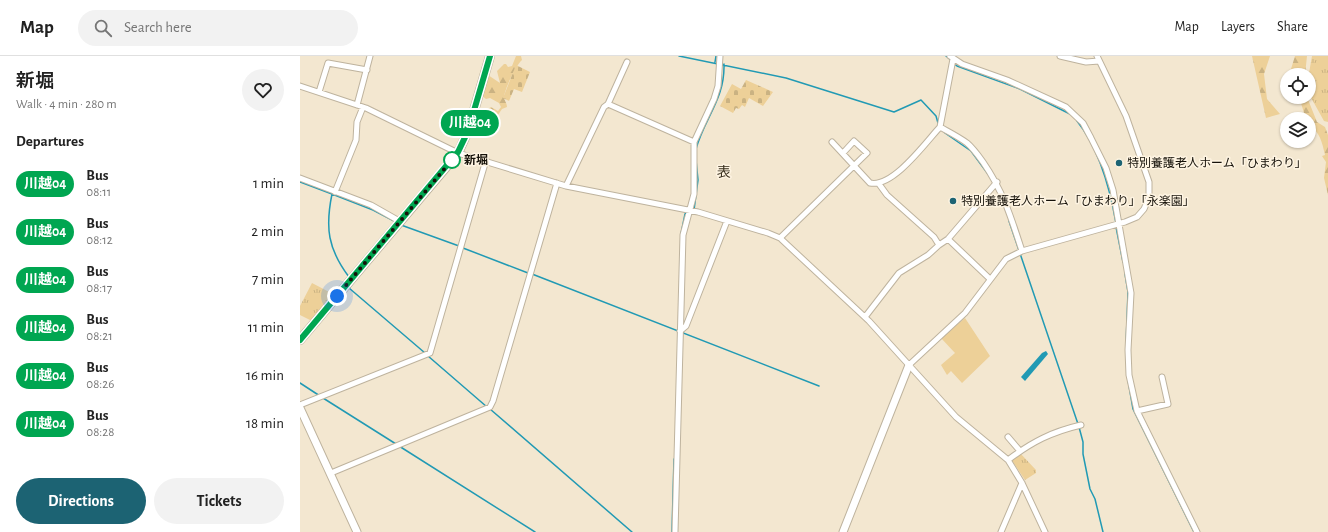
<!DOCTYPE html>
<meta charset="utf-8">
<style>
:root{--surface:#fff;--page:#f2f2f2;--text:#222;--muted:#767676;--line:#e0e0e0;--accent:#1c6373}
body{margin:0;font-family:"Alegreya Sans","Noto Sans JP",sans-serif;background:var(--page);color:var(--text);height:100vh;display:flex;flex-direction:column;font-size:15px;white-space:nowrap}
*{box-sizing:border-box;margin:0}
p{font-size:13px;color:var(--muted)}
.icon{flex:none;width:22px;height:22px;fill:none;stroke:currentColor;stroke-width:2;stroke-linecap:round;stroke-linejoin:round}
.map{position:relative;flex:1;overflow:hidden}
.drawer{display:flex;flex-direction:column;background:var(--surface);width:300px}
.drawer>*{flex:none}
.badge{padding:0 8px;border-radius:13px;font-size:14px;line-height:26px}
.fabs{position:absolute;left:980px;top:12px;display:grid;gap:8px}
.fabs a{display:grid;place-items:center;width:36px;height:36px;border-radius:50%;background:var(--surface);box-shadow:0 1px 3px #0004;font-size:20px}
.you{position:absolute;width:20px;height:20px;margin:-10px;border:3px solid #fff;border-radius:50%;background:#1a73e8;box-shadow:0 0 0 6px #1a73e833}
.map>.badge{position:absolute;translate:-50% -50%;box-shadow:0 0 0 2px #fff}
h2{padding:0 16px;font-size:15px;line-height:36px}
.round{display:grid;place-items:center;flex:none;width:42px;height:42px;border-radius:21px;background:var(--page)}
.summary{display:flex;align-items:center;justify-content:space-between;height:68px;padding:0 16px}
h1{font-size:19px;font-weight:600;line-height:30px}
.cta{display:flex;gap:8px;margin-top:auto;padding:8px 16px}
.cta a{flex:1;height:46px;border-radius:24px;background:var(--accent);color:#fff;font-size:16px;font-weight:600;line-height:46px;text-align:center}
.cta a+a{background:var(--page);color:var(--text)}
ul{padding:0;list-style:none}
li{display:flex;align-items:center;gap:12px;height:48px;padding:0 16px}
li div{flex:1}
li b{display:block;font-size:15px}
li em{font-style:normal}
li .badge{min-width:44px;font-weight:700;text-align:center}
header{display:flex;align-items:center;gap:24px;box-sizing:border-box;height:56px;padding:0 20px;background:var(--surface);border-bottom:1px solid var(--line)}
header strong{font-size:19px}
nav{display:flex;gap:22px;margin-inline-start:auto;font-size:14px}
.search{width:280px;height:36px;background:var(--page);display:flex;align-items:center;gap:10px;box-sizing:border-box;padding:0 14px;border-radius:22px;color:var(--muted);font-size:15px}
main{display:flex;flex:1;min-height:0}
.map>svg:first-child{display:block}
</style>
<header>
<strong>Map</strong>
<div class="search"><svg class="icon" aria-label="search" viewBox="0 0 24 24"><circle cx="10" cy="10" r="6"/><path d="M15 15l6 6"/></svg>Search here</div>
<nav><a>Map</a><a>Layers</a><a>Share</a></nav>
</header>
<main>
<section class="drawer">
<div class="summary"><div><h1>新堀</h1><p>Walk · 4 min · 280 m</p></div><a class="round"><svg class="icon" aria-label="heart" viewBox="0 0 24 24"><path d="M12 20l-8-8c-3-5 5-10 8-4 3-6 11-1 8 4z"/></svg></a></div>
<h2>Departures</h2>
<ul>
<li><span class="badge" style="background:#00a651;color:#fff">川越04</span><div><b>Bus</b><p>08:11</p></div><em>1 min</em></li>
<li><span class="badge" style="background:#00a651;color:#fff">川越04</span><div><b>Bus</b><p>08:12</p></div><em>2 min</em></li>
<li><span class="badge" style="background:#00a651;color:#fff">川越04</span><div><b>Bus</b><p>08:17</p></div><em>7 min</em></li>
<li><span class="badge" style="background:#00a651;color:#fff">川越04</span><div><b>Bus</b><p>08:21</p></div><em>11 min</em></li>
<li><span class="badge" style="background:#00a651;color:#fff">川越04</span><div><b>Bus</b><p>08:26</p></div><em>16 min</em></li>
<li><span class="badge" style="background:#00a651;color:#fff">川越04</span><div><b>Bus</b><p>08:28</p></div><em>18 min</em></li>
</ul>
<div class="cta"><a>Directions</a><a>Tickets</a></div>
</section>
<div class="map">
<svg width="1028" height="476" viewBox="0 0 1028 476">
<defs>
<pattern id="grass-tufts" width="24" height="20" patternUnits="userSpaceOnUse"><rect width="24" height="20" fill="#edd098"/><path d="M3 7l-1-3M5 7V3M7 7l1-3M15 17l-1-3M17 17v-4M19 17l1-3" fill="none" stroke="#cab282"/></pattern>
<pattern id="forest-firs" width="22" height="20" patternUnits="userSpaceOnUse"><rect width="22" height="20" fill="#edd098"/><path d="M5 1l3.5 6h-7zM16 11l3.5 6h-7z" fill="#cab282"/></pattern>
<pattern id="cemetery-stones" width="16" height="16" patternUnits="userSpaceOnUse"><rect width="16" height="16" fill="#edd098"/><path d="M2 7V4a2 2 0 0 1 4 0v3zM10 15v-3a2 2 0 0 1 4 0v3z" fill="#cab282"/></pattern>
</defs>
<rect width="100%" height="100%" fill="#f3e7d0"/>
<path fill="url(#grass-tufts)" d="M1012,0H1028V66L1024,65L1009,38V17Z
M12,227L35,239L12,265L0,259V250Z
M720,397L736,414V417L725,424L711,403Z"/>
<path fill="url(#forest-firs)" d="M216,0H221L222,4C216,9 204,34 204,42C205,45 207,48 207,51L202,53L189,72L186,69L190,64L186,54L191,51L198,55L201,51L199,47L190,42L186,43L182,40L188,19L200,27L197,15L204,8H206L208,11L212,10Z
M952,0H970L964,18L967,43L980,58L966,62Z
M995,0H1007L1005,19H992L991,13Z
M999,41H1007L1017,66L1025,71L1028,79V139L1024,122L1026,106L1022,100L1025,99C1022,86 1020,76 1009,69V63H1006Z"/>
<path fill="url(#cemetery-stones)" d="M216,9L230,16L222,36L214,33L209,45L203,42Z
M446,24L473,36L463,50L449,42L445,51L442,49L439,53L436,52L433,57L420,50L432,28L441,33Z"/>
<path fill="#edd098" d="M665,262L690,300L662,327L651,315L647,319L641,309L655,297L641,282Z"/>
<path fill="#219ab4" d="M746,295L748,298L725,325L721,321L742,297Z"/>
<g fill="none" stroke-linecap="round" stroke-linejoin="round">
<path stroke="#219ab4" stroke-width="1.5" d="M379,0L486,22L594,56L621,44L636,60L638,67
M646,0L651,4
M415,6L416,0
M653,7L657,10L720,33L770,58
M777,65C799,92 810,133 816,167
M645,77L671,95L688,118
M396,93C405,61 425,43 424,8
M0,126L32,138C25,172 28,193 49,221
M32,138L73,154L96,166
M394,154L398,124L396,104
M709,165L778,368
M101,169L159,190
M816,171L823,206
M381,178L385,158L387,157
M163,192L228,217
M232,218L519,330
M825,218L828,236L826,290
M52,226L53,227L49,232L125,297
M128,300L187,351
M827,318L833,353L894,476
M0,327L20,340
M23,342L96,388
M190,353L332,476
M779,371L783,386V398L790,433L795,443L803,476
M99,390L235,476
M372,476L374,403"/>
<g stroke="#beb39e" stroke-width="7">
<path id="street" d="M650,0L662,8L707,24L766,51L783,67L791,82L806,112L813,134L831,237L828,294L829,319L837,355L897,476
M760,0L786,6L799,5
M0,30L66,52L158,97L266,130L398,156L468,177L480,182L569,265L656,361L708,404L722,427L745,476
M19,36L28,7L67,14
M308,48L327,6
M57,49L70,0
M640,71L653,3
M532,86L570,127C593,132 626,86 640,71C649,76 659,81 667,87C673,92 678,99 683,106C703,135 711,161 722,195
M0,122L71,149L101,166
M266,130L304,51L308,48L394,86
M35,136L56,84L57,66L63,51
M480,182L567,97L554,85L543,97
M648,183L690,223
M639,189L648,183L697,126
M565,261L599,217L628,199L639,189L634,181L587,139L579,128
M380,275L386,270L427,165
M609,309L665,257L706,203L722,195L825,166L837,161L844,153L849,141V126L826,60L797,0
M0,349L130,297L186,104
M837,355L868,348L862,321
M708,381L720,395
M708,404C732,386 751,376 781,369
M31,417L190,351L193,345L257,127
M375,476L383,179L394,138V86L414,43L418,30L420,0
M701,476L722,427"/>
</g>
<g stroke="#beb39e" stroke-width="9">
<path id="secondary" d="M0,352L57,476
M543,476L609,309"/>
</g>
<g stroke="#beb39e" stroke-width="10">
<path id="primary" d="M0,284L158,97L168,75L190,0"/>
</g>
<use href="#street" stroke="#fff" stroke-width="5"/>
<use href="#secondary" stroke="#fff" stroke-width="7"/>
<use href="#primary" stroke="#fff" stroke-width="8"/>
</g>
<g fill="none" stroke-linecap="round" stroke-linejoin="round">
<g stroke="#fff" stroke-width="9">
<path id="line" d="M0,284L158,96L168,75L190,0"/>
</g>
<use href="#line" stroke="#00a651" stroke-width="6"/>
<path stroke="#151109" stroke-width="4" stroke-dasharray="0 7.2" d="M37,240L152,104"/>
</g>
<circle fill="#fff" stroke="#00a651" stroke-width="2" cx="152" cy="104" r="8"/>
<g fill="#1c6373" stroke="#fef4e2" stroke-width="1.5">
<circle cx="819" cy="107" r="4"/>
<circle cx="653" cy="145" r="4"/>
</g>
<g text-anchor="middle" stroke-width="3" stroke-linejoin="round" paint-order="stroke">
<g font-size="12" font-weight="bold" fill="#151109" stroke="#fef4e2" text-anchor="start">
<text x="164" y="108">新堀</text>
</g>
<g font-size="12" fill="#151109" stroke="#fef4e2" text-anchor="start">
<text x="827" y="111">特別養護老人ホーム「ひまわり」</text>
<text x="661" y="149">特別養護老人ホーム「ひまわり」「永楽園」</text>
</g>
<g font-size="14" fill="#342b19" stroke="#fef4e2">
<text x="424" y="121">表</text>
</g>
</g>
</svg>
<div class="fabs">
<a><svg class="icon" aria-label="locate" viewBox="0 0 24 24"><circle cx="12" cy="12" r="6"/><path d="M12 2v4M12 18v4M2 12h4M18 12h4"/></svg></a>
<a><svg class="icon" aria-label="layers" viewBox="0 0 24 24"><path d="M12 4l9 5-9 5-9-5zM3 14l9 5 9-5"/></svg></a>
</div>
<div class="you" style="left:37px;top:240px"></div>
<b class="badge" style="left:170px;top:67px;background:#00a651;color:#fff">川越04</b>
</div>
</main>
